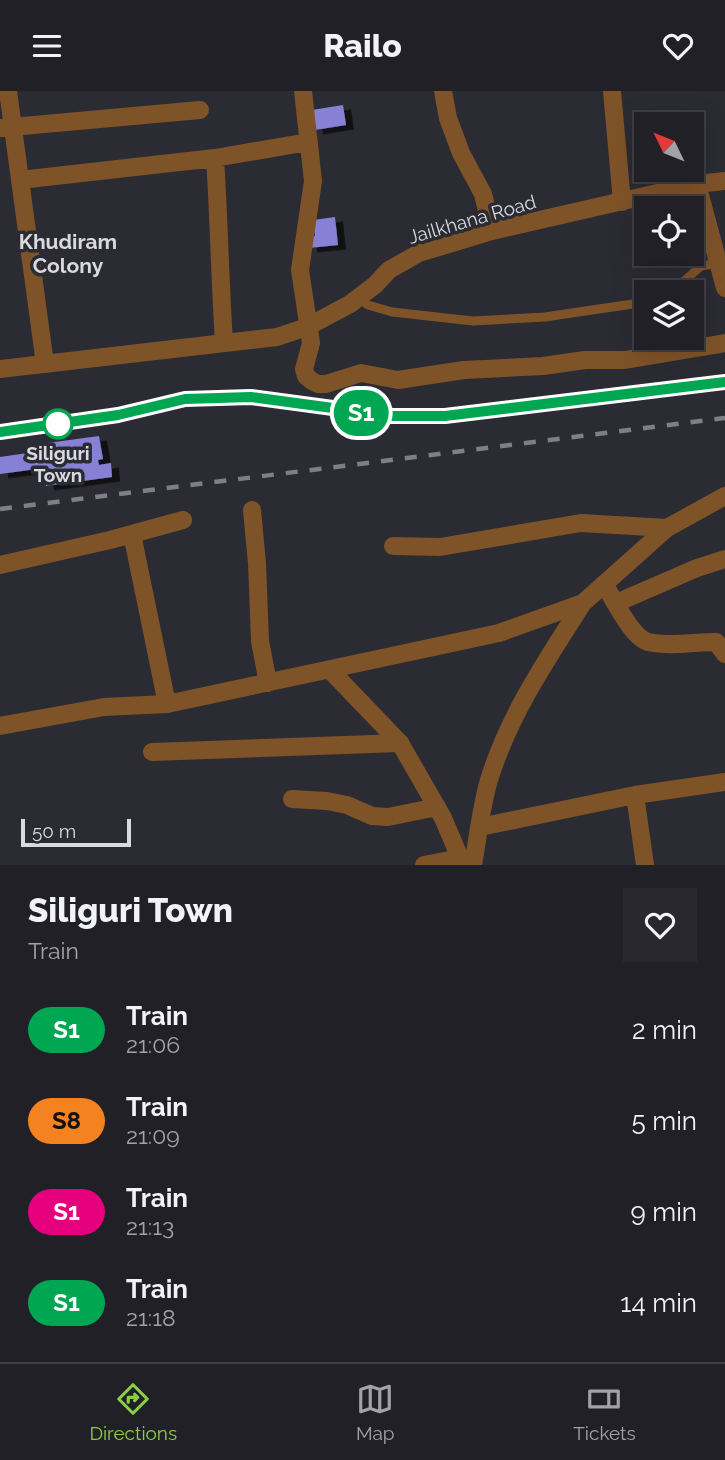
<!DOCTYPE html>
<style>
:root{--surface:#202026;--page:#28282e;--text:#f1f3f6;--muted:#a2a3a7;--line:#3d3e43;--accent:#8bce46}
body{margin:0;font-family:Raleway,sans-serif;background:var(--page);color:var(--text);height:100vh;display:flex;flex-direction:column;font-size:26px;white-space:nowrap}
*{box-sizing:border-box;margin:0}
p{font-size:23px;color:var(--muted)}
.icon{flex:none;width:38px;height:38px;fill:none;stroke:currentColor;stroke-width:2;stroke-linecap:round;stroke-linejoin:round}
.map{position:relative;height:774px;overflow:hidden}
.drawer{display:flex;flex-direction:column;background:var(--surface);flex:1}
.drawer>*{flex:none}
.badge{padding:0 14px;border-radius:23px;font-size:24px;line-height:46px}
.needle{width:46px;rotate:313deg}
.buttons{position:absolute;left:634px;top:21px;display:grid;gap:14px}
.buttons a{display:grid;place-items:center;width:70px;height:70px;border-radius:0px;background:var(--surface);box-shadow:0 7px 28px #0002,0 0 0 2px var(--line);font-size:35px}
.scale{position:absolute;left:21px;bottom:18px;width:110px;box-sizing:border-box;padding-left:7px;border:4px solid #d9d9de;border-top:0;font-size:19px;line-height:24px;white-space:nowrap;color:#d9d9de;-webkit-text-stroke:5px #2b2b33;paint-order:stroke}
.map>.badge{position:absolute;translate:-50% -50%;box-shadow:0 0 0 4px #fff}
.round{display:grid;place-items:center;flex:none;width:74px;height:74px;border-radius:0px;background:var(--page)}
.overview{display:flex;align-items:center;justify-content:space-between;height:119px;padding:0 28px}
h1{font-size:33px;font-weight:800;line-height:52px}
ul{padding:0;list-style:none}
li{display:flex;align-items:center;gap:21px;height:91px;padding:0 28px}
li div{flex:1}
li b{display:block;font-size:26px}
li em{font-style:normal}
li .badge{min-width:77px;font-weight:700;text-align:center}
header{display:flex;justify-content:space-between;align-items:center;height:91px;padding:0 28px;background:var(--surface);font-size:32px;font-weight:800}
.dock{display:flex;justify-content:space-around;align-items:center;height:98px;border-top:2px solid var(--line);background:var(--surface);font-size:19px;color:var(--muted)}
.dock a{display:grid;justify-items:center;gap:4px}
.dock .selected{color:var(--accent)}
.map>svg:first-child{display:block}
</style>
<header><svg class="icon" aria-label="menu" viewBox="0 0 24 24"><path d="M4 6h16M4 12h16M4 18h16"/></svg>Railo<svg class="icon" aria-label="heart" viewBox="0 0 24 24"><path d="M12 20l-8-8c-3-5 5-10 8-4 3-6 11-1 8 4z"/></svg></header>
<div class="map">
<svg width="725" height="774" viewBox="0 0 725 774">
<defs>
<filter id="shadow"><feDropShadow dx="8" dy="4.5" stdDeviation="0" flood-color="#0009"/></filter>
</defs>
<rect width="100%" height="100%" fill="#2b2b33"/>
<path fill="#8781d5" filter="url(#shadow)" d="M343,14L346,34L315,39L312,19Z
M335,126L338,154L309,157L308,146L315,145L313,129Z
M99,345L103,368L98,369L99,374L111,372L112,386L46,395L44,377L0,383V366L41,360L40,353Z"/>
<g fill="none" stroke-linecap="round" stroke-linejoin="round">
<path stroke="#7f5328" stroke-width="9" d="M667,201L682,192L701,175L720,172
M358,208L368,214L392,221L473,230L545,226L646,211"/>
<path stroke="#7f5328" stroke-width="18" d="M8,0L45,273
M303,0L313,90L300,179L311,252L304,278L306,285L312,290L318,293H326L361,282L398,289L464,279L543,275L585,269H625L725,252
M443,0L448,27L461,62L483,103L492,140
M612,0L622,111
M0,37L200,19
M215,67C219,128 220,190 224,251
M20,89L215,67L308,51
M252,419L257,472L260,550L268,592
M132,443L167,613
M393,455L440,456L581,432L667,437
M0,474L110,449L183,429
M604,493C614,508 631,546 648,551C669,556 695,551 716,551L725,563
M616,512L697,477L725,468
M152,661L400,652
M635,704L645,774
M292,708L327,710L347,714L372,725L388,726L437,716
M480,736L635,704L725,691
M424,774L460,767"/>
<path stroke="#7f5328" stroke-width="18" d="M697,93L725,197
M0,278L277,246L307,236L350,213L375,194L389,179L419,162L492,140L697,93L725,90
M330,579L400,652L443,727L463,774
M0,635L104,616L167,613L499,542L583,512L667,437L725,405
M473,774C478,746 481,716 489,689C509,624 547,568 583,512"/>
<path stroke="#7f7f86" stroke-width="4.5" stroke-dasharray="12 12" stroke-linecap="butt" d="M0,341L118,324L185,308L251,306L392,325H445L725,291
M0,418L725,327"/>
</g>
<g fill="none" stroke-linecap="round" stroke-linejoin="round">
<g stroke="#fff" stroke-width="16">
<path id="line" d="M0,341L118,324L185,308L251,306L392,325H445L725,291"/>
</g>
<use href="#line" stroke="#00a651" stroke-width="10"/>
</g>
<circle fill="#fff" stroke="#00a651" stroke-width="3.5" cx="58" cy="333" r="14"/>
<g text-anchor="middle" stroke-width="7" stroke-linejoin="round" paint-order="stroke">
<g font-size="19" fill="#d9d9de" stroke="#2b2b33">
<text transform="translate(472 128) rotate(-16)" y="7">Jailkhana Road</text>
</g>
<g font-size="19" font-weight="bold" fill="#d9d9de" stroke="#2b2b33">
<text x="58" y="369">Siliguri<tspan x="58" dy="22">Town</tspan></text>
</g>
<g font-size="21" font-weight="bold" fill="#d9d9de" stroke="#2b2b33">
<text x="68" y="158">Khudiram<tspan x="68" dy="24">Colony</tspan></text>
</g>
</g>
</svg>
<div class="buttons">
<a><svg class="needle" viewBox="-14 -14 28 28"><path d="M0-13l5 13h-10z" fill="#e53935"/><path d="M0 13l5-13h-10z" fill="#a2a3a7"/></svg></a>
<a><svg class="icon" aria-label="locate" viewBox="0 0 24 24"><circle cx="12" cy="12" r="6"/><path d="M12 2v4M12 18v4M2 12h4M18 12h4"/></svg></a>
<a><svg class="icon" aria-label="layers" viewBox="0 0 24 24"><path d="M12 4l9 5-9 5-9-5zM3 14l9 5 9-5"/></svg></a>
</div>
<div class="scale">50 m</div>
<b class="badge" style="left:361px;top:322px;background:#00a651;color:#fff">S1</b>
</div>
<section class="drawer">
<div class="overview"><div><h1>Siliguri Town</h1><p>Train</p></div><a class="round"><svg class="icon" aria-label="heart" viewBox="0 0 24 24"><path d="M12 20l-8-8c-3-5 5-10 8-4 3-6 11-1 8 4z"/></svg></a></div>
<ul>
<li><span class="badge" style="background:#00a651;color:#fff">S1</span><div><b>Train</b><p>21:06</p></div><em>2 min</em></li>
<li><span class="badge" style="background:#f58220;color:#111">S8</span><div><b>Train</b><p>21:09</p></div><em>5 min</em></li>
<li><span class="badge" style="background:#e6007e;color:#fff">S1</span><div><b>Train</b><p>21:13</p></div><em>9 min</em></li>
<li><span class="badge" style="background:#00a651;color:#fff">S1</span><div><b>Train</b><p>21:18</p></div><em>14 min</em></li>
</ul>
</section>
<nav class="dock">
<a class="selected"><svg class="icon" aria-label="directions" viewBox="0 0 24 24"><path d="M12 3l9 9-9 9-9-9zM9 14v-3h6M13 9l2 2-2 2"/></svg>Directions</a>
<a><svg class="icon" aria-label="map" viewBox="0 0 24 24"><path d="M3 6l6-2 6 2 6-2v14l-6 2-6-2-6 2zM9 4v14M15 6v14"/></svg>Map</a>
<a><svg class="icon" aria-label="tickets" viewBox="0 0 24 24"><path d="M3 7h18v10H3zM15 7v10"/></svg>Tickets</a>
</nav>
